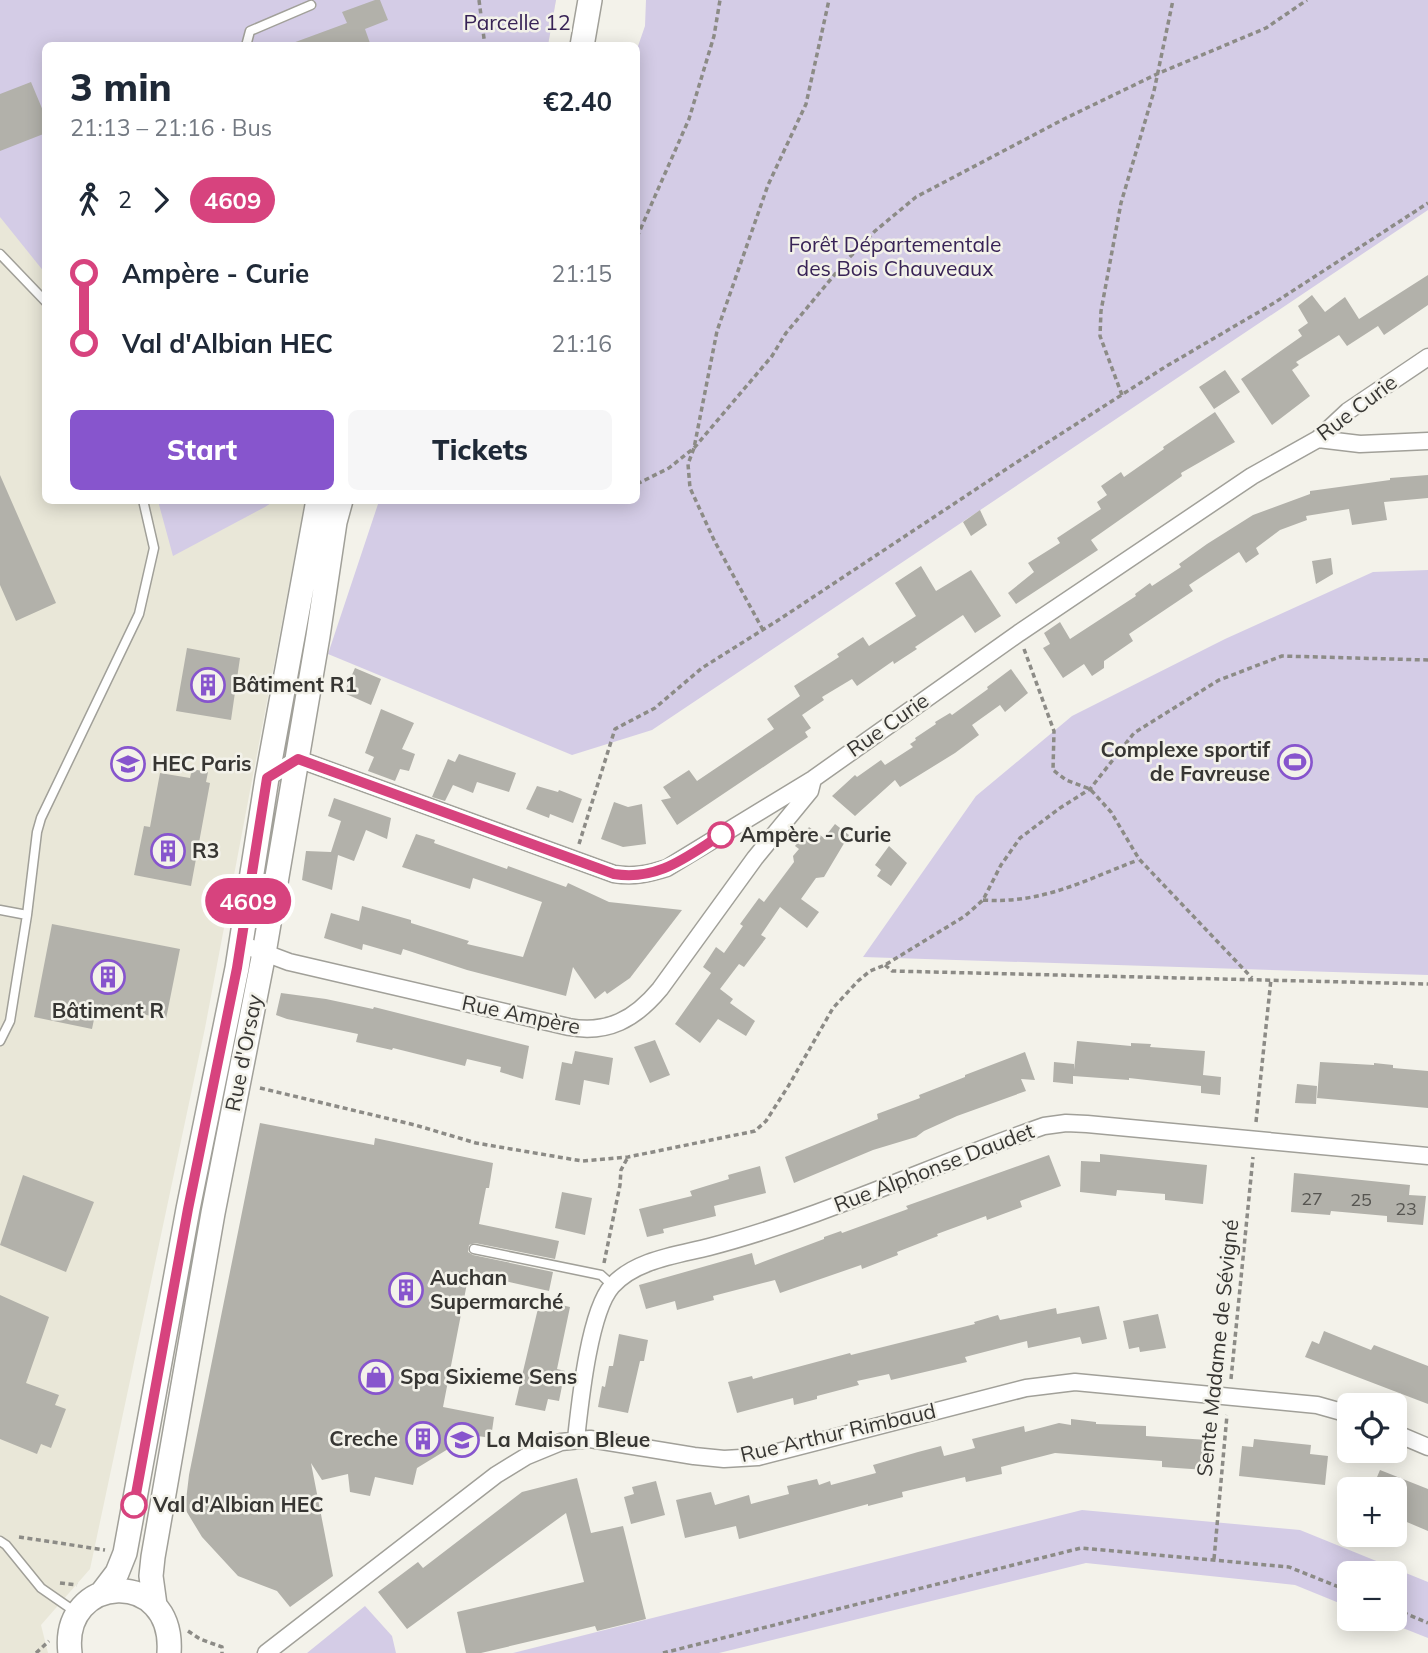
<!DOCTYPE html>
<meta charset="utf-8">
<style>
:root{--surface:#fff;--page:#f6f6f7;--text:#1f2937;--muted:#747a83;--accent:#8755cd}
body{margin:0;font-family:Mulish,sans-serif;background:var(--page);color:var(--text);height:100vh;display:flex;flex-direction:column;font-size:26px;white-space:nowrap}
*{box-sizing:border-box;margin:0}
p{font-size:23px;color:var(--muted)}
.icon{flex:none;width:38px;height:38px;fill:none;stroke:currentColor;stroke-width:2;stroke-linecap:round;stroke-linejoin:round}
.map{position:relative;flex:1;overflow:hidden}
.side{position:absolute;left:42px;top:42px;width:598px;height:462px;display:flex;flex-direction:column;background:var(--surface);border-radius:10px;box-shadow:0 4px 18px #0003}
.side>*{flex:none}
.badge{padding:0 14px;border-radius:23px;font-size:24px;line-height:46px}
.buttons{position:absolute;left:1337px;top:1393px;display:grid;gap:14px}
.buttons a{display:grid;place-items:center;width:70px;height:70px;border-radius:10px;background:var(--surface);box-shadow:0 4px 18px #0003;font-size:35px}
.map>.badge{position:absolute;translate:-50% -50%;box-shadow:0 0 0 4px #fff}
.legs{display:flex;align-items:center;gap:10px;height:77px;padding:0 28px;font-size:23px}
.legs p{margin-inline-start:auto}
.summary{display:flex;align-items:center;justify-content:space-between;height:119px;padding:0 28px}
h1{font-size:38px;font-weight:800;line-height:52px}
.action{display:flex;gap:14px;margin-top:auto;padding:14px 28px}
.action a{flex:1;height:80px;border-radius:10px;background:var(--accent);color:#fff;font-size:28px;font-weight:800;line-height:80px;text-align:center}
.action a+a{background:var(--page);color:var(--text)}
ul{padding:0 28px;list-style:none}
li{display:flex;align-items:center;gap:24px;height:70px;font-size:26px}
li i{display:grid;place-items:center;width:10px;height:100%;margin:0 9px;background:currentColor}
li i::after{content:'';width:18px;height:18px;margin:-9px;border:5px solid;border-radius:50%;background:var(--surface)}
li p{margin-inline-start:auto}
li:first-child i{background:linear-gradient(#0000 50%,currentColor 0)}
li:last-child i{background:linear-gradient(currentColor 50%,#0000 0)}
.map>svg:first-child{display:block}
</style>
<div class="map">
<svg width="1428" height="1653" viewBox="0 0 1428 1653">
<rect width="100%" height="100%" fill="#f3f2ea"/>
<path fill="#e9e7d8" d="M0,0H556L548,45L46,46V500L305,501L205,1028L90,1569L41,1625L48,1653H0Z"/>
<path fill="#d4cce6" d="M0,0H556L548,45L46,46L45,273L0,217Z
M646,0H1428V210L652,730L572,755L328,654L379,501L637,500V49L645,26Z
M158,501V500L274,501L265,507L173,556Z
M1428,570V975L863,957L976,796L1072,716L1225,639L1373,572Z
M1082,1510L1300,1530L1428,1582V1638L1380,1619H1395V1573H1349V1607L1295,1585L1086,1563L719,1653H513Z
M365,1606L392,1636L396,1653H307Z"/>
<path fill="#b2b1aa" d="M375,0H380L388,20L365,29L371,46H291L290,44L347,23L342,12Z
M31,82L46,118V133L0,151V94Z
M1428,275V305L1384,335L1378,326L1347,346L1339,335L1296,362L1299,365L1292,370L1310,396L1272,425L1241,379L1302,336L1298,330L1308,323L1298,306L1312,295L1325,312L1345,297L1359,319Z
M1225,370L1240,392L1214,409L1199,387Z
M1215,412L1235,442L1181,473L1182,476L1091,540L1098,550L1016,604L1008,593L1034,572L1028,563L1060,543L1057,538L1101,509L1097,502L1107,495L1101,486L1121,472L1124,477L1164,449L1163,447Z
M0,475L56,603L16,621L0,585Z
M1428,475V498L1384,502L1387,520L1352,525L1349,509L1306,516L1307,520L1280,530L1256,548L1259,554L1246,563L1239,552L1189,585L1193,591L1129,634L1133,641L1104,661V668L1092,676L1084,664L1063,678L1043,648L1050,644L1044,633L1060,622L1070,639L1136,596L1135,594L1150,583L1152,586L1181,567L1179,564L1207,544L1253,515L1310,494V491L1390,480V478Z
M980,510L987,525L971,536L963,522Z
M1331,558L1333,574L1316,584L1312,561Z
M921,566L936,591L971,570L1001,616L975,633L963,615L915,647L917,649L894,664L893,661L857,686L852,679L822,697L824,700L802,715L811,728L805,732L808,737L677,825L661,800L671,798L663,787L689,770L697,781L740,752L774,729L767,719L800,696L794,686L839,657L837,654L863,637L869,646L916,616L895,583Z
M187,648L240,658L231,720L176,711Z
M355,668L381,679L371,705L344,693Z
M1011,669L1028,693L1005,712L1000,705L972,725L979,735L955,753L900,787L895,780L855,816L832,796L855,775L857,777L881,760L885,765L913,747L910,744L916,740L915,738L936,724L935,722L950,713L952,715L988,689L987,687Z
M381,709L414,723L402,749L415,754L409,771L400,769L395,781L368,771L374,757L365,753Z
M459,754L516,773L509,792L477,782L473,793L453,785L445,801L432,797L448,759L455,762Z
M192,769L208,772L206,782L210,783L191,886L134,875L144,826L150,827L160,773L190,778Z
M537,786L558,792L559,790L582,799L573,823L550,814L549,818L526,809Z
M334,798L391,818L387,839L366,830L354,861L338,855L332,890L302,880L306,851L331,852L341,821L328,816Z
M614,802L628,807L642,804L646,844L623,847L601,839Z
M835,824L849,835L824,877L816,878L801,899L819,912L807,928L780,907L761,935L766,938L744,967L739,964L720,989L733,999L730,1003L755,1021L746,1036L718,1019L700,1043L675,1024L711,973L703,967L716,947L724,953L743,926L740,924L759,898L764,902L794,862L793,856L799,849L795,846L809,827L824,838Z
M416,834L435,840L434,843L507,869L508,866L566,887L568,883L609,902L682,910L630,978L607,994L605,991L595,999L573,967L566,996L467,970L403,949L401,955L363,944L362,950L324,938L331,913L359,921L362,906L411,920V923L469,941L467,944L523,957L542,902L473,878L470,889L402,867Z
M889,846L907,863L891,886L877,876L881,870L875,865Z
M52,924L180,949L166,1019L97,1005L92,1029L34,1017Z
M281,993L326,999L373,1009L374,1007L529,1046L523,1079L500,1072L501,1067L467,1059L465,1066L393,1048L392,1050L356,1042L358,1034L287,1019L276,1015Z
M655,1040L670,1075L650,1083L634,1047Z
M1077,1041L1131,1046V1043L1151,1044L1150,1047L1205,1051L1203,1075L1221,1077L1220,1095L1201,1093V1086L1129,1078V1080L1073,1076V1084L1053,1082L1054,1062L1074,1064V1070Z
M575,1051L613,1058L609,1085L584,1080L580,1105L555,1100L562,1062L572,1064Z
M1025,1052L1035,1080L1021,1079L1026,1091L957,1116L924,1131L916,1137L873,1150L794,1183L785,1157L878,1119L877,1114L920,1098L919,1095L965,1077V1075Z
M1320,1062L1374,1065V1063L1393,1065V1068L1428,1071V1108L1317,1098Z
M1297,1084L1317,1086L1316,1104L1295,1103Z
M260,1123L374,1145L375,1138L493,1163L489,1188H486L479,1224L559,1241L555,1259L475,1243L469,1245L468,1252L473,1255L553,1272L549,1291L469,1273L443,1407L494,1417L491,1438L471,1435L417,1468L413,1485L375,1477L370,1496L350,1492L348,1474L322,1480L311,1463L333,1576L290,1607L277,1591L238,1576L202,1537L185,1509L189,1475Z
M1100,1154L1207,1165L1203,1204L1165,1200V1194L1117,1190L1116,1196L1080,1192L1081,1161L1100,1162Z
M1049,1155L1061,1186L1020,1201L1022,1207L987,1220L986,1216L937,1234L938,1236L897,1252L898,1255L862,1269L861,1265L780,1293L775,1280L713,1296L714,1300L677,1310L675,1301L646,1309L639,1285L752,1253L755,1265L824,1239V1237L841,1231L842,1233L908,1209L906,1206Z
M760,1166L766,1193L714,1206L716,1216L663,1229L664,1233L647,1237L639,1209L692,1196L690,1191L729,1179L728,1175Z
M1294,1173L1410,1185L1409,1195L1426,1196L1423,1225L1387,1222V1216L1331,1211L1330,1215L1291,1212Z
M23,1175L94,1202L66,1272L0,1245Z
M562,1192L592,1198L585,1235L555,1228Z
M0,1295L49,1317L26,1383L59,1395L55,1405L66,1409L51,1448L41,1444L37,1454L0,1439Z
M540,1300L570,1307L557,1369L565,1371L559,1401L548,1399L545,1411L515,1405Z
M1099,1306L1107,1339L1082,1344L1080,1337L1028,1348L1027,1341L965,1357L967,1362L891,1380L889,1374L857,1381L859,1385L817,1396V1399L794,1405L793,1398L737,1413L728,1382L752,1376L753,1379L850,1353L851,1355L975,1324L974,1322L998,1315L1000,1320L1056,1308L1057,1314Z
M1158,1314L1166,1348L1140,1352L1139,1347L1129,1349L1123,1321Z
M1324,1331L1371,1350L1374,1345L1428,1366V1404L1305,1357L1312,1341L1319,1344Z
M619,1334L648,1340L644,1361H640L628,1413L598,1407L602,1386L605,1387L609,1366H613Z
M1071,1419L1096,1422V1424L1146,1426V1436L1208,1440L1206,1470L1162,1467V1461L1055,1453L1001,1467L1002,1474L966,1482L965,1477L902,1492L903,1497L868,1506V1504L739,1539L736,1526L685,1538L676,1500L711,1492L715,1505L749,1495L751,1504L789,1494L787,1486L817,1479L819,1485L830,1481L831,1485L876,1473L873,1465L918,1452L941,1446L944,1456L975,1448L972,1439L1024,1426L1025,1432L1059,1423L1071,1425Z
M1254,1439L1311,1445L1310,1454L1328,1456L1325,1485L1239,1476L1242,1446L1253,1447Z
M1380,1470L1428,1489V1531L1395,1517V1489H1372Z
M577,1478L591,1533L623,1526L646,1619L597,1631L595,1626L481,1653H466L457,1612L584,1582L566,1513L407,1629L378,1592L418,1562L423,1568L522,1492Z
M656,1481L665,1515L631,1524L624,1497L634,1494L632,1487Z"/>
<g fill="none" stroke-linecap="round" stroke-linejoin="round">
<g stroke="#a1a099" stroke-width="11">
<path id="lane" d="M246,46L250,31L311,5
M0,254L46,302
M0,910L27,915L37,832L41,818L139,614L154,548L143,500
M0,1041L10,1021L27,915
M474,1249L601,1275L612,1285
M0,1541L6,1545L41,1588L77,1613"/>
</g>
<g stroke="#a1a099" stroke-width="19">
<path id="street" d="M1318,439L1360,444L1428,441
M267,778L298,759L614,874C634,877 648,874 667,868L813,779L1019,633L1252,476L1318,439L1348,411L1428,357
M241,944L289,962L569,1027C608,1034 635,1019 660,989L755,858L810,791L813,779
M1395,1433L1428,1447
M576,1439C580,1403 589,1312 612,1286C635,1260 677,1255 709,1247C824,1217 932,1165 1044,1126L1066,1123L1087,1124L1428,1156
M266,1653L496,1475L527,1456L561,1442L590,1439L694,1456L724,1459L758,1457L1026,1388L1075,1382L1317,1405L1349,1414"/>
</g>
<g stroke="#a1a099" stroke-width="26">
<path id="secondary" d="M582,46L590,0
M101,1594L117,1573L125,1553L188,1209L237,968L267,778L318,500
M155,1605L151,1576L153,1557L213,1213L264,953L318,636L335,522L341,500
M70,1653C60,1573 175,1567 169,1653"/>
</g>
<path stroke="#8c8b86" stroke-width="3.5" stroke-dasharray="5 3.5" stroke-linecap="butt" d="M479,0L485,46
M637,237L689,119L714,36L720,0
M1122,395L1100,336L1101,311L1121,203L1154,91L1173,0
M637,484L669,468L694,448L772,356L786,333L846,261L875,231L916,197L1064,119L1157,74L1266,28L1307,0
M763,630L715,542L690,488L688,464L694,448L717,331L768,185L806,104L829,0
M1024,649L1054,731L1053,770L1066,780L1090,789L1111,812L1139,859L1252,978
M579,844L615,729L655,708L702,668L780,619L1014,464L1165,367L1274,303L1428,203
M983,900C1043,904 1085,880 1138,860
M885,965L892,971L1428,984
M260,1088L415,1125L476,1143L582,1161L628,1157L755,1131L766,1121L789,1085L833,1008L858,981L870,971L885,965L965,916L983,900L1001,865L1020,838L1060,808L1090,789L1134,733L1219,680L1282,656L1428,660
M1256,1122L1271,979
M604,1263L620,1185L621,1170L628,1157
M1231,1379L1253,1157
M19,1537L105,1550
M1214,1559L1227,1415
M60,1583L77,1585
M1395,1609L1428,1623
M188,1631L200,1639L222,1647V1653
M36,1653L49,1641
M663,1653L1081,1548L1289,1567L1349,1591"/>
<use href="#lane" stroke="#fff" stroke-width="8"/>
<use href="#street" stroke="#fff" stroke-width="16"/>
<use href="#secondary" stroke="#fff" stroke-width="23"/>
</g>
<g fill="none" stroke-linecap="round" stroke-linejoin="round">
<g stroke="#fff" stroke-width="16">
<path id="line-1" d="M134,1505L188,1209L237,968L267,778L298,759L614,874C658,881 686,857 721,835"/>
</g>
<use href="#line-1" stroke="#d7437e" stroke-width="10"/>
</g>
<defs>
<g id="building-ring" transform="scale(1.75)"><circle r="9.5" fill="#f3f2ea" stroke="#8755cd" stroke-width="1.5"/><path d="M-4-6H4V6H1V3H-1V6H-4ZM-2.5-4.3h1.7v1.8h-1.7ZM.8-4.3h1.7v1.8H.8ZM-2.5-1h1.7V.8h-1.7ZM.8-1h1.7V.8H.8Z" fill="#8755cd"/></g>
<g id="stadium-ring" transform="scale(1.75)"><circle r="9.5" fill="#f3f2ea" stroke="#8755cd" stroke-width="1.5"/><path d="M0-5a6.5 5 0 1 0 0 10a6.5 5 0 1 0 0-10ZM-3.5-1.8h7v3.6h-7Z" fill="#8755cd"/></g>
<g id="university-ring" transform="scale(1.75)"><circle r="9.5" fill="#f3f2ea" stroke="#8755cd" stroke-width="1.5"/><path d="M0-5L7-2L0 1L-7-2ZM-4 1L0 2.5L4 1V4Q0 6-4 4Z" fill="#8755cd"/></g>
<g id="shop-ring" transform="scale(1.75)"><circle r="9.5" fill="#f3f2ea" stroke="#8755cd" stroke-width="1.5"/><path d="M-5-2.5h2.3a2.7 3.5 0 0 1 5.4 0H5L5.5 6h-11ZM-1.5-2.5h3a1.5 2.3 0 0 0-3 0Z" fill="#8755cd"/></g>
<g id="school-ring" transform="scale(1.75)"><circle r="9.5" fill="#f3f2ea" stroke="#8755cd" stroke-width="1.5"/><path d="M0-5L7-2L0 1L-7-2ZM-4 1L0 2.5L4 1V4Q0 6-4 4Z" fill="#8755cd"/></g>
</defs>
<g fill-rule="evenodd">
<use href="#building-ring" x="208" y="685"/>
<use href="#stadium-ring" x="1295" y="762"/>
<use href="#university-ring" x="128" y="764"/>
<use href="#building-ring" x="168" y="851"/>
<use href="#building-ring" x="108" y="977"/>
<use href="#building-ring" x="406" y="1290"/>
<use href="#shop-ring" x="376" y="1377"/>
<use href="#building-ring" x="423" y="1439"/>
<use href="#school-ring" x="462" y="1440"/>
</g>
<g fill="#fff" stroke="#d7437e" stroke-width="3.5">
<circle cx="721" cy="835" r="12"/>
<circle cx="134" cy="1505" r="12"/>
</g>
<g text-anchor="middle" stroke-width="5" stroke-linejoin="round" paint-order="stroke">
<g font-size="18" fill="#565551">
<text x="1312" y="1205">27</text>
<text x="1361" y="1206">25</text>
<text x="1406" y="1215">23</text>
</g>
<g font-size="21" fill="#382356" stroke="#f3f2ea">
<text x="517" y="30">Parcelle 12</text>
<text x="895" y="252">Forêt Départementale<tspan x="895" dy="24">des Bois Chauveaux</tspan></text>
</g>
<g font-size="21" fill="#373633" stroke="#f3f2ea">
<text transform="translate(1357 408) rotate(-37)" y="7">Rue Curie</text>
<text transform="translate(888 725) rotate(-35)" y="7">Rue Curie</text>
<text transform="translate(521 1015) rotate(12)" y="7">Rue Ampère</text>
<text transform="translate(244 1053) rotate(-79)" y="7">Rue d'Orsay</text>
<text transform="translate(934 1168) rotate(-21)" y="7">Rue Alphonse Daudet</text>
<text transform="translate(1218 1348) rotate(-84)" y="7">Sente Madame de Sévigné</text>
<text transform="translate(838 1433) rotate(-13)" y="7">Rue Arthur Rimbaud</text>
</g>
<g font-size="21" font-weight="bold" fill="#373633" stroke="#f3f2ea" text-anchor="start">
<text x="232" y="692">Bâtiment R1</text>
<text x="1270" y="757" text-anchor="end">Complexe sportif<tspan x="1270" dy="24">de Favreuse</tspan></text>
<text x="152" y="771">HEC Paris</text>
<text x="192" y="858">R3</text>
<text x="108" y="1018" text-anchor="middle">Bâtiment R</text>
<text x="430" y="1285">Auchan<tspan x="430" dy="24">Supermarché</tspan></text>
<text x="400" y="1384">Spa Sixieme Sens</text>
<text x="398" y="1446" text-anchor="end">Creche</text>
<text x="486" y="1447">La Maison Bleue</text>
</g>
<g font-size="21" font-weight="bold" fill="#373633" stroke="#f3f2ea" text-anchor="start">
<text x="740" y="842">Ampère - Curie</text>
<text x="153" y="1512">Val d'Albian HEC</text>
</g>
</g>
</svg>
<div class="buttons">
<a><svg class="icon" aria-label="locate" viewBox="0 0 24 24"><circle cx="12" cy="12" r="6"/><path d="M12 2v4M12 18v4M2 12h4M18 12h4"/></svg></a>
<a>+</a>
<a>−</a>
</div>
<b class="badge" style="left:248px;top:901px;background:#d7437e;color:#fff">4609</b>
<section class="side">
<div class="summary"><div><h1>3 min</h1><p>21:13 – 21:16 · Bus</p></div><b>€2.40</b></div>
<div class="legs"><svg class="icon" aria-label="walk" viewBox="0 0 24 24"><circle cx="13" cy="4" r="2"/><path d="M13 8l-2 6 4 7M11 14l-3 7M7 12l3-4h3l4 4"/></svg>2<svg class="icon" aria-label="forward" viewBox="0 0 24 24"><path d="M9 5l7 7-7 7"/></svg><b class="badge" style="background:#d7437e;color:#fff">4609</b></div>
<ul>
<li><i style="color:#d7437e"></i><b>Ampère - Curie</b><p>21:15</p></li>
<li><i style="color:#d7437e"></i><b>Val d'Albian HEC</b><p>21:16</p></li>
</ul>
<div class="action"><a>Start</a><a>Tickets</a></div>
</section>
</div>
